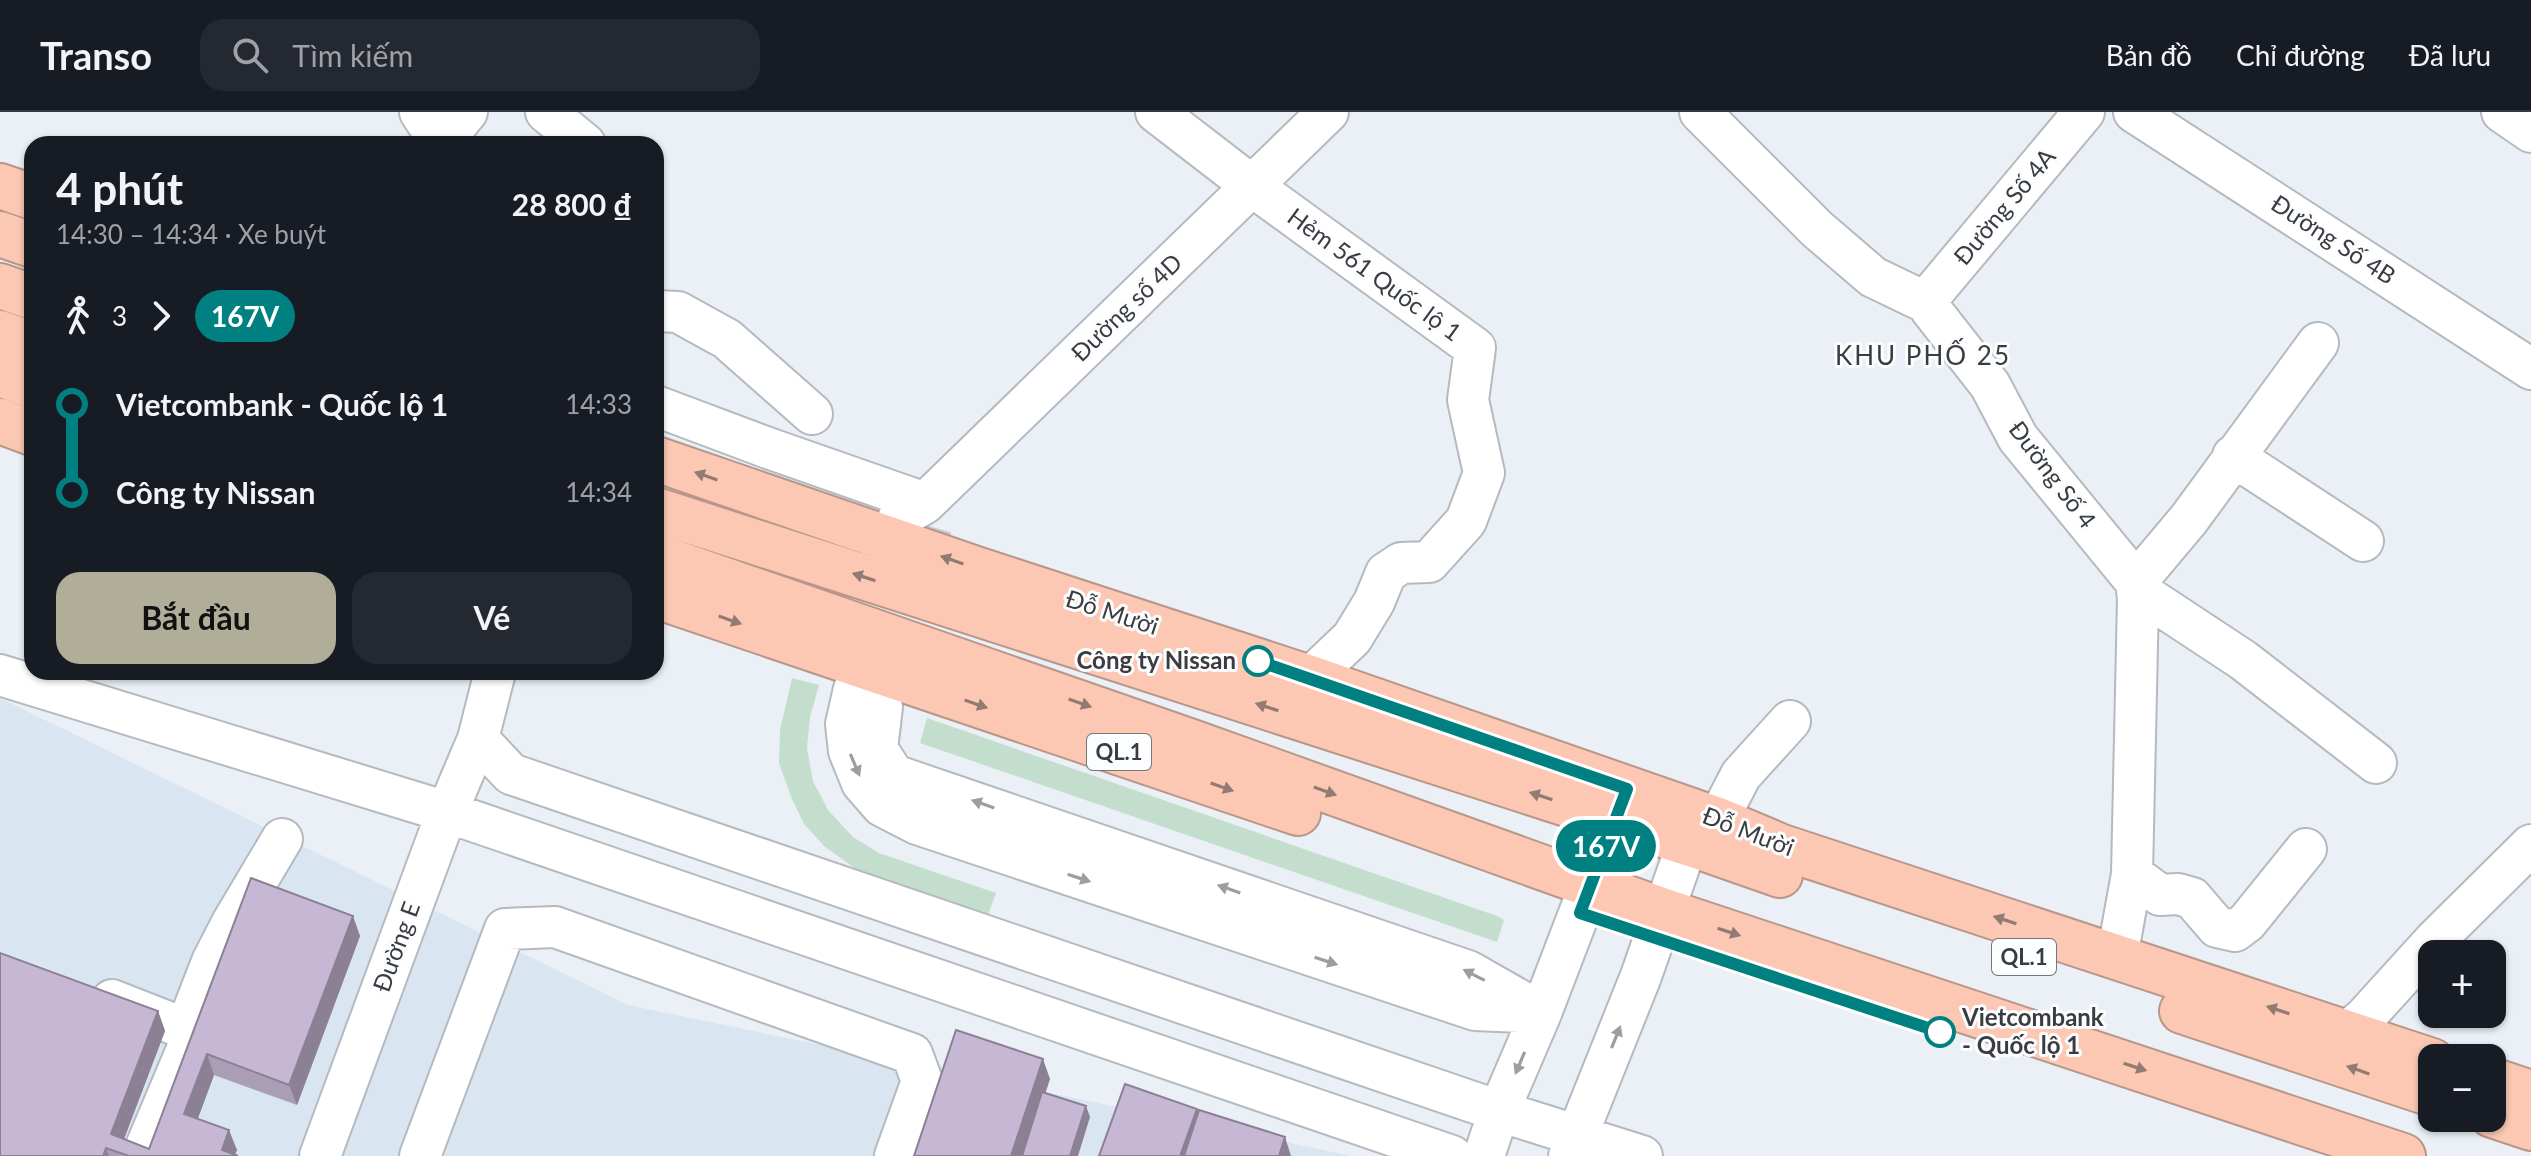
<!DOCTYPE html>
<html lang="vi">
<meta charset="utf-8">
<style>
:root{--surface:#171b24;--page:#242831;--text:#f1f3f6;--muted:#9ea1a6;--line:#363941;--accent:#b0ae98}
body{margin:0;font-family:Lato,sans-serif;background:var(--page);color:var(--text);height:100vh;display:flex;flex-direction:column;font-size:30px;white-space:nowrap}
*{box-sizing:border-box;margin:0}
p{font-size:26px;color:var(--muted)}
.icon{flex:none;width:44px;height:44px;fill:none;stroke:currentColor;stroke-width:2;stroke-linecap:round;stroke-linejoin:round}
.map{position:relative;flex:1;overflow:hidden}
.panel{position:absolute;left:24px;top:24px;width:640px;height:544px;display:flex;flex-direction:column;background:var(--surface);border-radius:24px;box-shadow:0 2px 6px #0004}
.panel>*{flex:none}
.badge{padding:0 16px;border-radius:26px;font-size:28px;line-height:52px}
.controls{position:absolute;left:2418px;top:828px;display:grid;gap:16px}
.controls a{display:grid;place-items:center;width:88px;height:88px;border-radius:16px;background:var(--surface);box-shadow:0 2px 6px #0004;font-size:40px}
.map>.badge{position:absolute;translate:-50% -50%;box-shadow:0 0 0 4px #fff}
.legs{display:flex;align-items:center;gap:12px;height:88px;padding:0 32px;font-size:26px}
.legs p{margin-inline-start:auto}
.overview{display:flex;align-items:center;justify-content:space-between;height:136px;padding:0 32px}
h1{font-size:44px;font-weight:700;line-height:60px}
.cta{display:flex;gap:16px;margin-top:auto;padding:16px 32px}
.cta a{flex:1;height:92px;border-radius:24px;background:var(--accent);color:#111;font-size:32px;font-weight:700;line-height:92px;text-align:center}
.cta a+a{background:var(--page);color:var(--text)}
ul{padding:0 32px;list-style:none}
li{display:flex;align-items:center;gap:28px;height:88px;font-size:30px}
li i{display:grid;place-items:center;width:12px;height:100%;margin:0 10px;background:currentColor}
li i::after{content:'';width:20px;height:20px;margin:-10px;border:6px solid;border-radius:50%;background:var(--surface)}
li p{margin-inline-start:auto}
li:first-child i{background:linear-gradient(#0000 50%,currentColor 0)}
li:last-child i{background:linear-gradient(currentColor 50%,#0000 0)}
header{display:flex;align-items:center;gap:48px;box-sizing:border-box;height:112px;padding:0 40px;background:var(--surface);border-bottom:2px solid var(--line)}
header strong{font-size:38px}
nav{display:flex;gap:44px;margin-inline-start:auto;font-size:28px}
.search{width:560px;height:72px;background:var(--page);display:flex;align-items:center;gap:20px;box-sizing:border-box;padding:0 28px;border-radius:24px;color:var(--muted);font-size:30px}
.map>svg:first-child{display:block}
</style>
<header>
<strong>Transo</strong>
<div class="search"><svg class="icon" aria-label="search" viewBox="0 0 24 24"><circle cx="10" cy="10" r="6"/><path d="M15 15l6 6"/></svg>Tìm kiếm</div>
<nav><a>Bản đồ</a><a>Chỉ đường</a><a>Đã lưu</a></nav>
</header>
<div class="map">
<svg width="2531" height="1044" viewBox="0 0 2531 1044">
<rect width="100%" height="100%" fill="#eaf0f6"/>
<path fill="#d9e5f0" d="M0,586L628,893L1352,1044H0Z"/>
<path fill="#c4dece" d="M792,566L819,573L810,605L807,636L813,669L828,698L853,725L879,741L996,781L988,803L860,760L824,734L804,712L792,687L779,651L780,618Z
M927,606L1497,804L1504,808L1497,830L920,631Z"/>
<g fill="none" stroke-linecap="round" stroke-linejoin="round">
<path stroke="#c7ccd1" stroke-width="40" stroke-dasharray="40 20" stroke-linecap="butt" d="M892,561L932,415"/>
<g stroke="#b4bac0" stroke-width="44">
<path id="minor" d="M420,0L441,32
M546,0L585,32
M1156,0L1252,74L1475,236L1468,288L1484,361L1466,409L1429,450L1401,451L1386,461L1374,490L1352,526L1310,566
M1700,0L1817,117L1873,165L1925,190L1990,273L2018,326L2136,470L2138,487L2132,762L2117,845
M2134,0L2531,257
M2502,0L2531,20
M445,32L454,16L467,0
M1925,190L2084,0
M656,199L678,200L727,227L812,302
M656,294L768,336L925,391
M2233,344L2363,429
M898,407L925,391L1328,0
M2136,470L2189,407L2318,231
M2138,487L2149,486L2243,548L2376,651
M0,563L447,700L1452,1044
M854,577L846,612L849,639L862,671L882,694L917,712L1475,898L1541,901
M882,595L877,637L894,663L1468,859L1535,897
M478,627L511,662L1499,999L1642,1044
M1703,736L1741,663L1790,609
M2132,762L2160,783L2178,782L2192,786L2217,815L2235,819L2247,810L2306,737
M112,888L186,917L188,935L142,1044
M186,917L212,850L232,811L282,727
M2346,921L2365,905L2434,829L2531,733
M320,1044L447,700L478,627L495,560
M420,1044L505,817L555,815L912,942L922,969L895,1044
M1484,1044L1499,999L1541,901L1626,679
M1569,1044L1641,864L1698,701"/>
</g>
<g stroke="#b8978a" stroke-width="48">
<path id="highway" d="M0,74L32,85
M0,122L32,133
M0,174L32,185
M0,221L32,232
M0,262L32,274
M0,309L32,321
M656,347L976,457L1310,566L1718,708L1782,735L2432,949
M656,398L1703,736L1780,763
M656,444L1189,629L1664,799L2403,1044
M656,484L1298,701
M2182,899L2432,982
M2492,968L2531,981
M2492,1003L2531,1016"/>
</g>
<use href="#minor" stroke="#fff" stroke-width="40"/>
<use href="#highway" stroke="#fcc8b3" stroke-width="44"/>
</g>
<path fill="#aa9db6" d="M251,766L360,824L297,993L214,963L198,1006L237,1038L235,1043L238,1044H0L158,899L165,919L124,1027L149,1037Z"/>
<path fill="#8b8094" d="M353,804L360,824L297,993L289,973Z
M158,899L165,919L119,1040L111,1022Z
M207,942L214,963L192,1022L184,1002Z
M1043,947L1050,967L1025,1044H1011Z
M1086,994L1090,1005L1078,1044H1070Z
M1197,997L1203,1012L1191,1044H1180Z
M229,1018L237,1038L234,1044L222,1038Z
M1285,1025L1291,1044H1279Z
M106,1036L109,1044H103Z"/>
<path fill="#c6b7d4" stroke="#8b8094" stroke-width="2" d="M251,766L353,804L289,973L207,942L184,1002L229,1018L222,1038L238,1044H129L106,1036L103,1044H0V841L158,899L111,1022L149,1037Z
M956,918L1043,947L1011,1044H914Z
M1125,972L1197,997L1180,1044H1099Z
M1042,980L1086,994L1070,1044H1022Z
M1199,998L1285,1025L1279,1044H1184Z"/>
<defs><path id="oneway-solid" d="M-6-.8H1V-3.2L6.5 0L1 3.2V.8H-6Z" transform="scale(2)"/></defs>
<g fill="#917b73">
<use href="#oneway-solid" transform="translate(706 364) rotate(-161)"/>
<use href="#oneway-solid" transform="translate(952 448) rotate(-161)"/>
<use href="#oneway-solid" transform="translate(864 465) rotate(-162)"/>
<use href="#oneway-solid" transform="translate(730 508) rotate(19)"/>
<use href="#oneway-solid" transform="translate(1080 591) rotate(19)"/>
<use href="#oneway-solid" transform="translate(976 592) rotate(19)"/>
<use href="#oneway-solid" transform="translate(1267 595) rotate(-162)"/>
<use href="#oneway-solid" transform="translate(1222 675) rotate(19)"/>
<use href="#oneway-solid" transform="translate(1325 679) rotate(20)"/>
<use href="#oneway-solid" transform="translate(1541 684) rotate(-162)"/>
<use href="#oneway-solid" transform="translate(2005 808) rotate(-162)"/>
<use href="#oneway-solid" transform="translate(1729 820) rotate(18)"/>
<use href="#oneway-solid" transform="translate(2278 898) rotate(-162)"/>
<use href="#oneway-solid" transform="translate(2135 955) rotate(18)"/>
<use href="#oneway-solid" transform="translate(2358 958) rotate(-161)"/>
</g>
<g fill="#9c9e9f">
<use href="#oneway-solid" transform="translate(855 653) rotate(67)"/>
<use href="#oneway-solid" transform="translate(983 692) rotate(-161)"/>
<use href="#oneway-solid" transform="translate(1079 766) rotate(18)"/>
<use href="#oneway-solid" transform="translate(1229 777) rotate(-161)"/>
<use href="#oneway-solid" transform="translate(1326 849) rotate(18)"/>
<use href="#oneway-solid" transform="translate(1474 863) rotate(-153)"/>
<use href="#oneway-solid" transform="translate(1616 925) rotate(-68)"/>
<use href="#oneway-solid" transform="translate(1520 951) rotate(113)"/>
</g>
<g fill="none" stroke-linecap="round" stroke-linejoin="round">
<g stroke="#fff" stroke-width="18">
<path id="line-1" d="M1258,549L1627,677L1580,801L1940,920"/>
</g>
<use href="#line-1" stroke="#008080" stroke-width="12"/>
</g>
<g fill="#fff" stroke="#008080" stroke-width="4">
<circle cx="1258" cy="549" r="14"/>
<circle cx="1940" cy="920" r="14"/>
</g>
<g text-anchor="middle" stroke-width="6" stroke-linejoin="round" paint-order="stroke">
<g fill="#fbfdfe" stroke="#747678" stroke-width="2">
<rect x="1087" y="622" width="64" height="36" rx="6"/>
<rect x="1992" y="827" width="64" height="36" rx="6"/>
</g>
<g font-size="22" font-weight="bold" fill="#3a3c3f">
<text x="1119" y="648">QL.1</text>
<text x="2024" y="853">QL.1</text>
</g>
<g font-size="24" fill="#3a3c3f" stroke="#fbfdfe">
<text transform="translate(2005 95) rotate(-50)" y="8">Đường Số 4A</text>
<text transform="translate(2333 128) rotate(33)" y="8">Đường Số 4B</text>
<text transform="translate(1374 163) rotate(36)" y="8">Hẻm 561 Quốc lộ 1</text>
<text transform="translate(1127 196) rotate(-44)" y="8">Đường số 4D</text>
<text transform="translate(2052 363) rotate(53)" y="8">Đường Số 4</text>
<text transform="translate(1112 501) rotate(18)" y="8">Đỗ Mười</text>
<text transform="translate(1748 720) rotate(21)" y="8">Đỗ Mười</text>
<text transform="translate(397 835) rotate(-70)" y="8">Đường E</text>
</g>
<g font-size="24" font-weight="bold" fill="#3a3c3f" stroke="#fbfdfe" text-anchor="end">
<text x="1236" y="557">Công ty Nissan</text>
<text x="1962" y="914" text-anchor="start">Vietcombank<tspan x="1962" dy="28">- Quốc lộ 1</tspan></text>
</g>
<g font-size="26" letter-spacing="2" fill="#3a3c3f" stroke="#fbfdfe">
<text x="1923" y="253">KHU PHỐ 25</text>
</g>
</g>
</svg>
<div class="controls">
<a>+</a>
<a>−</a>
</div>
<b class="badge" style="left:1606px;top:734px;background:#008080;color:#fff">167V</b>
<section class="panel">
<div class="overview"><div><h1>4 phút</h1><p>14:30 – 14:34 · Xe buýt</p></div><b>28 800 ₫</b></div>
<div class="legs"><svg class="icon" aria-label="walk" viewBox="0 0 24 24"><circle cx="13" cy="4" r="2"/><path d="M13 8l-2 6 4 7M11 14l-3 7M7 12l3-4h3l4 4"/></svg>3<svg class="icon" aria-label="forward" viewBox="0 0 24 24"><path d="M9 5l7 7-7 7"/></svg><b class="badge" style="background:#008080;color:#fff">167V</b></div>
<ul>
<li><i style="color:#008080"></i><b>Vietcombank - Quốc lộ 1</b><p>14:33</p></li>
<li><i style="color:#008080"></i><b>Công ty Nissan</b><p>14:34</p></li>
</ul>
<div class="cta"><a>Bắt đầu</a><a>Vé</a></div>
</section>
</div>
